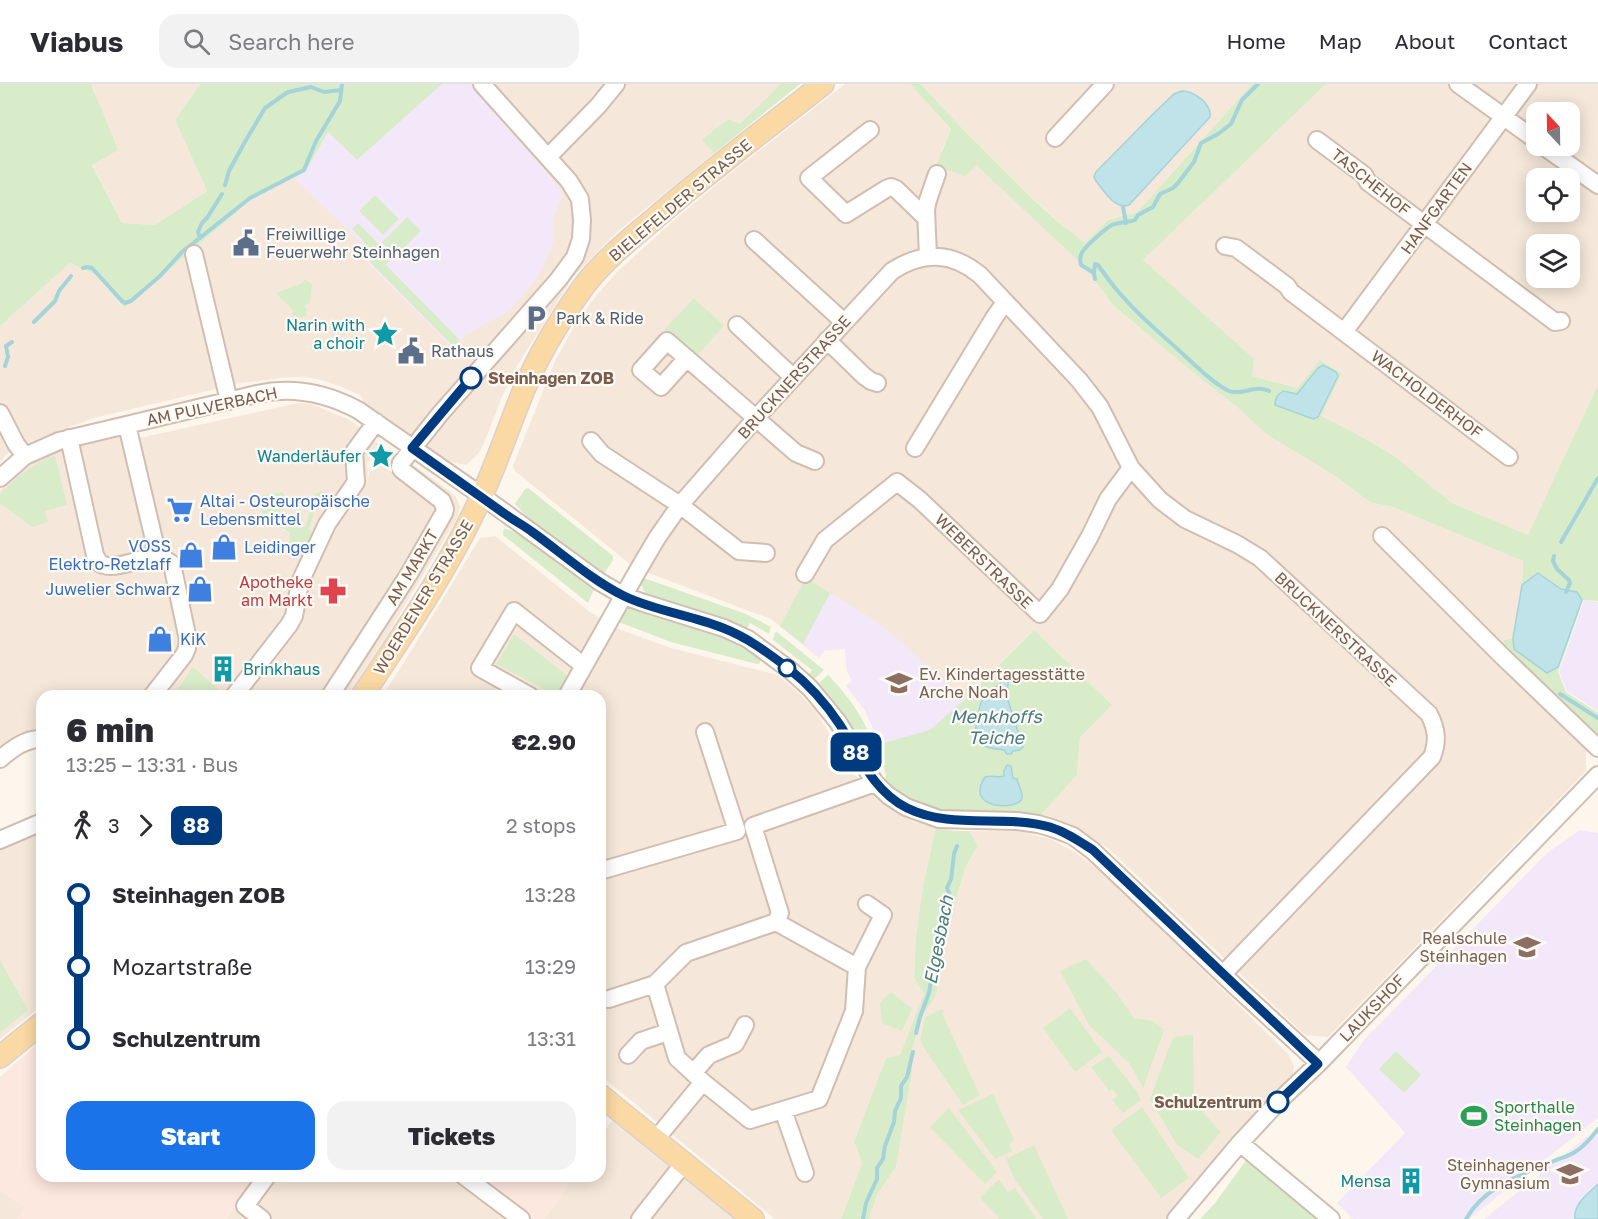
<!DOCTYPE html>
<meta charset="utf-8">
<style>
:root{--surface:#fff;--page:#f2f2f3;--text:#2b2b33;--muted:#7c7c81;--line:#e1e1e2;--accent:#1a73e8}
body{margin:0;font-family:"Golos Text",sans-serif;background:var(--page);color:var(--text);height:100vh;display:flex;flex-direction:column;font-size:22px;white-space:nowrap}
*{box-sizing:border-box;margin:0}
p{font-size:20px;color:var(--muted)}
.icon{flex:none;width:33px;height:33px;fill:none;stroke:currentColor;stroke-width:2;stroke-linecap:round;stroke-linejoin:round}
.map{position:relative;flex:1;overflow:hidden}
.details{position:absolute;left:36px;top:606px;width:570px;height:492px;display:flex;flex-direction:column;background:var(--surface);border-radius:18px;box-shadow:0 3px 15px #0003}
.details>*{flex:none}
.badge{padding:0 12px;border-radius:9px;font-size:21px;line-height:39px}
.needle{width:39px;rotate:338deg}
.controls{position:absolute;left:1526px;top:18px;display:grid;gap:12px}
.controls a{display:grid;place-items:center;width:54px;height:54px;border-radius:12px;background:var(--surface);box-shadow:0 3px 15px #0003;font-size:30px}
.map>.badge{position:absolute;translate:-50% -50%;box-shadow:0 0 0 3px #fff}
.legs{display:flex;align-items:center;gap:9px;height:66px;padding:0 30px;font-size:20px}
.legs p{margin-inline-start:auto}
.overview{display:flex;align-items:center;justify-content:space-between;height:102px;padding:0 30px}
h1{font-size:33px;font-weight:800;line-height:45px}
.action{display:flex;gap:12px;margin-top:auto;padding:12px 30px}
.action a{flex:1;height:69px;border-radius:18px;background:var(--accent);color:#fff;font-size:24px;font-weight:800;line-height:69px;text-align:center}
.action a+a{background:var(--page);color:var(--text)}
ul{padding:0 30px;list-style:none}
li{display:flex;align-items:center;gap:21px;height:72px;font-size:22px}
li i{display:grid;place-items:center;width:9px;height:100%;margin:0 8px;background:currentColor}
li i::after{content:'';width:15px;height:15px;margin:-8px;border:4px solid;border-radius:50%;background:var(--surface)}
li p{margin-inline-start:auto}
li:first-child i{background:linear-gradient(#0000 50%,currentColor 0)}
li:last-child i{background:linear-gradient(currentColor 50%,#0000 0)}
header{display:flex;align-items:center;gap:36px;box-sizing:border-box;height:84px;padding:0 30px;background:var(--surface);border-bottom:2px solid var(--line)}
header strong{font-size:28px}
nav{display:flex;gap:33px;margin-inline-start:auto;font-size:21px}
.search{width:420px;height:54px;background:var(--page);display:flex;align-items:center;gap:15px;box-sizing:border-box;padding:0 21px;border-radius:18px;color:var(--muted);font-size:22px}
.map>svg:first-child{display:block}
</style>
<header>
<strong>Viabus</strong>
<div class="search"><svg class="icon" aria-label="search" viewBox="0 0 24 24"><circle cx="10" cy="10" r="6"/><path d="M15 15l6 6"/></svg>Search here</div>
<nav><a>Home</a><a>Map</a><a>About</a><a>Contact</a></nav>
</header>
<div class="map">
<svg width="1598" height="1135" viewBox="0 0 1598 1135">
<rect width="100%" height="100%" fill="#fdf6ec"/>
<path fill="#f5e8da" fill-rule="evenodd" d="M91,0H200L175,36L207,107L155,141L122,139L92,80L95,9Z
M442,0H800L618,147L573,193L517,282L502,313L484,359L478,370L466,381L459,380L438,373L427,364L426,360L412,349H403L365,323L366,321L360,311L339,302L321,296L306,293H289L241,299L94,334L34,356L9,368L0,378V242L70,179L96,191L123,224L252,115L306,87L357,76Z
M845,0H910L951,45L941,68L976,80L1085,183L1113,221L1185,282L1237,323L1334,391L1371,419L1390,422L1523,477L1522,501L1513,554L1504,556L1597,654L1586,667V687L1328,953L1305,951L1108,764L1058,735L1039,733L1077,691L1080,654L1112,621L1034,546L965,615L930,646L880,660L865,626L846,602L852,597L847,587L845,565L825,566L819,574L771,535L635,484L515,387L513,382L555,277L575,241L595,213L618,187L680,131L733,87Z
M921,0H1252L1137,128L1108,136L1085,159L1067,146L1026,108L958,40Z
M1326,0H1598V301L1529,452L1452,419L1393,371L1355,349L1320,332L1342,289L1321,276L1299,304L1252,292L1143,176ZM1536,28H1569V62H1536ZM1536,94H1569V128H1536ZM1536,160H1569V194H1536Z
M298,319L311,320L348,335L451,408L456,413L460,423L457,434L386,553L347,612H42V663L23,667L0,684V406L26,383L37,376L54,368L124,352L126,357ZM372,352L389,364L391,371L386,380L369,383V396L367,379L380,361L371,354ZM323,407L319,412L309,447L316,449L286,462L290,457V452L287,447L279,444L275,429L283,408L280,434L295,445L305,443L317,408Z
M495,452L590,528L616,544L671,564L778,591L802,612L816,628L854,690L876,714L895,727L915,738L936,743L923,802L916,851L914,894L924,910L900,972L886,974L854,1058L862,1079L841,1135H775L600,991V612H382L403,580L480,454Z
M42,730V921L0,955V749Z
M969,747H1018L1050,755L1073,767L1106,791L1288,970L1294,982L1293,991L1232,1054L1167,1135H869L877,1111L896,1083L912,989V966L922,932L936,912L949,838L966,782L977,763V760Z
M614,1033L737,1135H544L574,1092H600V1054Z
M258,1092H476L534,1135H226Z
M0,1106L25,1123L18,1135H0Z"/>
<path fill="#fde8e0" d="M42,956V1092H258L226,1135H18L25,1123L0,1106V993Z
M476,1092H574L544,1135H534Z"/>
<path fill="#f3e8fa" d="M442,0H469L553,96L560,106L562,114L554,131V159L536,196L508,227L464,252L455,266L367,178L372,169L294,94L306,87L328,47L357,76Z
M830,509L876,537L903,560L965,615L955,636L891,689L865,626L846,602L852,597L847,587L845,565L825,566L819,574L803,560Z
M1584,516L1598,518V628L1567,607L1559,588Z
M1580,746L1598,749V1034L1469,1135H1353L1337,1119L1405,1049L1346,983L1363,957L1547,769Z
M1598,1044V1135H1484Z"/>
<path fill="#d8ecc9" fill-rule="evenodd" d="M0,0H91L118,66L92,81L122,139L155,141L207,107L175,36L200,0H442L357,76L328,48L306,87L252,115L124,224L96,191L70,179L0,242Z
M781,0H800L714,69L702,56L728,35L740,40Z
M910,0H921C948,30 976,59 1005,87C1030,113 1056,138 1085,159L1108,136L1137,128L1252,0H1326L1143,176L1254,275L1252,292L1298,304L1320,276L1342,289L1321,332L1355,349L1393,371L1452,419L1528,451L1598,301V517L1583,516L1558,588L1566,608L1598,629V654L1502,566L1504,556L1513,554L1515,565L1558,583L1582,516L1561,505L1538,489L1522,501L1523,477L1390,422L1371,419L1334,391L1268,351L1237,323L1185,282L1113,221L1085,183L976,81L965,92L936,82L951,45Z
M375,111L399,135L383,151L359,127Z
M407,133L421,147L395,173L382,158Z
M358,139L392,174L386,181L460,256L453,262L370,178L376,171L352,145Z
M304,196H306L312,200L310,219L305,221V223L307,225L306,232L300,234L292,230L293,227L276,209L303,199Z
M694,214L724,242L694,275L663,247Z
M55,371L67,421L45,427L48,438L32,443L0,419V410C17,392 33,380 55,371Z
M528,404L613,472V476L602,493L534,440L515,420L525,405Z
M320,407L325,408L327,411L326,415L319,413L309,446L316,449L308,461L285,472L283,464L290,457L289,449L284,445L279,444L275,430L263,432L258,412L283,408L284,414H282L280,434L287,435V438L294,439L295,444L305,443L315,410Z
M504,444L521,451L530,456L595,503L588,519L503,451Z
M641,493L746,530L771,543L769,550L750,539L745,548L652,514C644,509 640,503 641,493Z
M806,494L830,509L803,560L780,542Z
M631,524H636C680,537 721,548 761,572L760,579L757,580L671,558L616,537L622,529Z
M1034,546L1112,621L1080,654L1077,691L1039,733L939,727L915,718L887,699L880,660L930,646L965,615ZM1009,588L1007,613L1015,637L1005,666L986,663L976,646L981,620L984,613L1001,599Z
M777,548L824,586L811,598L806,593L812,586L773,556L775,549Z
M514,550L569,593L557,612L496,580Z
M193,583L226,612H161L164,606L173,612Z
M828,591C856,620 877,652 880,693L818,604V600Z
M936,743L954,747H969L977,760V763L966,782L949,838L936,912L922,932L912,966V989L896,1083L877,1111L869,1135H841L862,1079L854,1058L886,974L900,971L924,910L914,894L916,851L923,802Z
M1086,875L1116,908L1134,934L1153,937L1164,946L1143,1004L1130,980L1089,941L1060,887Z
M0,876L28,926L0,949Z
M891,908L912,925L902,947L882,939L880,919Z
M1070,924L1102,968L1075,988L1043,944Z
M942,925L944,928L942,930L980,1011L963,1021L924,964L920,957L925,933Z
M1193,951L1194,1013L1202,1027L1221,1048L1198,1075L1177,1061L1150,1015L1173,953Z
M1396,967L1421,991L1404,1009L1379,985Z
M1109,972L1137,1008L1141,1016L1123,1029L1112,1016L1118,1012L1112,1005L1109,1007L1091,983Z
M993,1010L1014,1056L1009,1060L1012,1067L995,1075L958,1026Z
M1142,1023L1189,1094L1161,1114L1111,1046Z
M949,1024L997,1088L985,1100L930,1043Z
M1034,1061L1068,1135H1043L1014,1094L1006,1075Z
M1247,1075L1322,1135H1200L1215,1119Z
M999,1095L1008,1109L1015,1104L1037,1135H1000L980,1114Z"/>
<path fill="#bfe3e8" stroke="#a5d3da" stroke-width="1.5" d="M1182,7C1194,7 1212,20 1210,33L1129,121C1115,126 1104,107 1096,97L1094,93L1096,88L1154,29L1174,10Z
M1323,281L1336,288L1338,292L1318,333L1313,335L1275,321C1275,314 1277,311 1283,307L1297,310L1318,284Z
M1538,489L1561,505L1577,508L1582,516L1558,583L1547,589L1514,565L1513,554L1522,501Z
M1005,588H1009L1007,613L1023,663L1020,666L1013,667L1011,670H1007L1004,666C999,665 990,665 985,662C981,660 976,651 976,646C975,640 980,618 984,613C992,602 1003,604 1005,588Z
M1007,681L1011,682L1013,694L1017,695C1018,700 1023,709 1022,714C1019,727 963,726 985,693C992,691 998,694 1004,692V687Z
M1598,1100V1135H1575C1573,1120 1588,1110 1598,1100Z"/>
<g fill="none" stroke-linecap="round" stroke-linejoin="round">
<path stroke="#a5d3da" stroke-width="4" d="M225,101L229,87L246,56L265,24L288,8L311,3L324,8L341,6
M1123,123L1126,139
M200,154L198,148L202,139L207,134L222,110
M83,184L87,183L92,184L122,217L125,219L131,217L160,192L182,168L250,114L304,86L316,57L340,17L342,0
M1094,189L1095,180L1098,181C1106,192 1114,204 1124,214C1142,235 1165,253 1185,272C1196,282 1215,301 1229,307C1242,312 1256,300 1269,307
M1095,195L1094,189L1081,181C1080,177 1080,171 1083,167C1086,162 1106,144 1112,141C1119,138 1127,139 1135,136L1138,131L1153,123L1160,110L1173,104L1178,99L1194,78L1201,59L1218,50L1231,40L1242,16L1258,0
M34,238L55,217L59,207L71,192
M5,282L8,273L6,262L12,258
M1561,458L1598,394
M1554,472L1553,477L1557,485L1569,496L1570,499L1566,508
M1560,610L1598,634
M916,949L920,933L929,909L940,843L947,824L949,809L947,804L951,795L954,770L957,762
M863,1135L866,1119L877,1095V1084L883,1075L885,1062L894,1038L895,1027L901,1014V1002L907,993L913,968
M1466,1135C1485,1102 1521,1091 1554,1077C1561,1074 1569,1072 1575,1068C1584,1063 1592,1053 1598,1045"/>
<g stroke="#d1beb0" stroke-width="20">
<path id="minor" d="M1458,0L1536,56
M870,46L809,94L846,130L886,105L891,103L896,105L926,134
M1055,54L1105,0
M1317,56L1364,91L1368,98L1555,238L1561,237
M1543,62L1598,101
M548,73L598,22L616,0
M754,156L844,238
M1225,162L1236,164L1287,202L1291,208L1509,373
M194,170L229,317
M928,173L926,125L928,116L937,90
M737,241L793,293
M1344,248L1528,0
M827,256L864,292L871,297L877,299
M687,274L661,303L641,286L667,257L796,369L815,377
M0,329L16,360L25,372
M69,354L95,471C97,475 99,480 104,481C114,485 148,475 154,468L155,460L127,341
M591,357L602,370L680,421L739,467L766,469
M915,364L994,234L1005,218
M0,394L25,372L59,357L257,310C293,302 326,309 358,326L482,412L600,498L624,512L644,519L724,544L748,555L790,586L810,604L838,638L875,699L889,712L906,723L939,735L1017,737L1038,740L1052,744L1073,752L1093,767L1235,902L1319,979
M1382,452L1501,571L1598,664
M805,490L825,456L897,398L920,416L1040,530L1060,505L1090,452L1108,415L1131,384
M152,612L184,571L187,564L188,556L172,480L154,468
M234,612L289,541L294,532L300,498L327,440L356,398L354,368L376,338
M330,612L409,490L444,429L445,425L442,417L402,386L400,383L401,379L440,330L558,196L575,173L581,155L582,136L580,115L569,97L482,0
M530,612L480,584L514,527L584,582
M567,612L637,488L657,454L680,421L756,334L892,187C923,167 952,168 980,191L1079,296L1100,323L1131,384L1160,416L1185,435L1237,460L1260,474L1429,630C1437,646 1438,657 1432,673L1223,890
M0,675C12,665 26,654 42,655
M0,756L42,738
M600,787L737,747L705,648
M867,820L883,831L857,883L776,838L780,829L753,742L875,699
M655,900L677,974L703,998
M609,915L655,900L686,869L776,838
M628,971L641,957L668,948
M693,989L709,971L735,960L745,941
M783,1026L805,1089
M656,1055L703,998L750,1036L819,1015L854,927L857,883
M1240,1059L1331,1135
M464,1092L521,1135
M262,1135L245,1122L267,1092
M640,1135L684,1079
M1176,1135L1240,1059L1278,1018L1319,979L1598,691"/>
</g>
<g stroke="#dad1cd" stroke-width="24">
<path id="major" d="M362,612C402,552 444,491 475,426C494,388 507,347 523,308C538,271 561,234 584,202C603,177 629,156 653,136C708,88 766,45 823,0
M0,973L42,939
M600,1011L753,1135"/>
</g>
<use href="#minor" stroke="#fff" stroke-width="16"/>
<use href="#major" stroke="#fbd9a5" stroke-width="21"/>
</g>
<g fill="none" stroke-linecap="round" stroke-linejoin="round">
<g stroke="#fff" stroke-width="14">
<path id="line-1" d="M471,294L412,364C443,386 474,408 505,430C513,436 523,441 531,447C562,469 590,495 624,512C655,527 691,531 723,544C747,553 768,569 788,584C807,599 827,621 840,641C859,671 873,707 907,724C952,746 1003,730 1050,743C1066,748 1079,757 1093,766L1318,980L1278,1018"/>
</g>
<use href="#line-1" stroke="#003b80" stroke-width="9"/>
</g>
<defs>
<g id="civic-bare" transform="scale(2.07)"><path d="M-.6-6.5H3V-4.5H.6V-3L4-1V1h2V6H-6V1h2V-1L-.6-3ZM-1.2 2.5V6h2.4V2.5Z" fill="#5c6f8a" stroke="#fffaf3" stroke-width="2.5" paint-order="stroke"/></g>
<g id="parking-bare" transform="scale(2.07)"><path d="M-3.5-5.5H1a3.5 3.5 0 0 1 0 7H-1V5.5H-3.5ZM-1-3.4V-.6H.8a1.4 1.4 0 0 0 0-2.8Z" fill="#5c6f8a" stroke="#fffaf3" stroke-width="2.5" paint-order="stroke"/></g>
<g id="sight-bare" transform="scale(2.07)"><path d="M0-6L1.8-2.2L6-1.7L2.9 1.2L3.7 5.4L0 3.3L-3.7 5.4L-2.9 1.2L-6-1.7L-1.8-2.2Z" fill="#0f9aa8" stroke="#fffaf3" stroke-width="2.5" paint-order="stroke"/></g>
<g id="supermarket-bare" transform="scale(2.07)"><path d="M-6-5.5h2.5l.6 2H6L4.5 2H-2.5L-4.4-4H-6ZM-1.5 3.2a1.3 1.3 0 1 0 .1 0ZM3 3.2a1.3 1.3 0 1 0 .1 0Z" fill="#3f7fe0" stroke="#fffaf3" stroke-width="2.5" paint-order="stroke"/></g>
<g id="shop-bare" transform="scale(2.07)"><path d="M-5-2.5h2.3a2.7 3.5 0 0 1 5.4 0H5L5.5 6h-11ZM-1.5-2.5h3a1.5 2.3 0 0 0-3 0Z" fill="#3f7fe0" stroke="#fffaf3" stroke-width="2.5" paint-order="stroke"/></g>
<g id="pharmacy-bare" transform="scale(2.07)"><path d="M-2-6h4v4h4v4h-4v4h-4v-4h-4v-4h4Z" fill="#e0444e" stroke="#fffaf3" stroke-width="2.5" paint-order="stroke"/></g>
<g id="building-bare" transform="scale(2.07)"><path d="M-4-6H4V6H1V3H-1V6H-4ZM-2.5-4.3h1.7v1.8h-1.7ZM.8-4.3h1.7v1.8H.8ZM-2.5-1h1.7V.8h-1.7ZM.8-1h1.7V.8H.8Z" fill="#0f9aa8" stroke="#fffaf3" stroke-width="2.5" paint-order="stroke"/></g>
<g id="school-bare" transform="scale(2.07)"><path d="M0-5L7-2L0 1L-7-2ZM-4 1L0 2.5L4 1V4Q0 6-4 4Z" fill="#8d6e63" stroke="#fffaf3" stroke-width="2.5" paint-order="stroke"/></g>
<g id="stadium-bare" transform="scale(2.07)"><path d="M0-5a6.5 5 0 1 0 0 10a6.5 5 0 1 0 0-10ZM-3.5-1.8h7v3.6h-7Z" fill="#2e9e5b" stroke="#fffaf3" stroke-width="2.5" paint-order="stroke"/></g>
</defs>
<g fill-rule="evenodd">
<use href="#civic-bare" x="246" y="159"/>
<use href="#parking-bare" x="536" y="234"/>
<use href="#sight-bare" x="385" y="250"/>
<use href="#civic-bare" x="411" y="267"/>
<use href="#sight-bare" x="381" y="372"/>
<use href="#supermarket-bare" x="180" y="426"/>
<use href="#shop-bare" x="224" y="463"/>
<use href="#shop-bare" x="191" y="471"/>
<use href="#shop-bare" x="200" y="505"/>
<use href="#pharmacy-bare" x="333" y="507"/>
<use href="#shop-bare" x="160" y="555"/>
<use href="#building-bare" x="223" y="585"/>
<use href="#school-bare" x="899" y="599"/>
<use href="#school-bare" x="1527" y="863"/>
<use href="#stadium-bare" x="1474" y="1032"/>
<use href="#school-bare" x="1570" y="1090"/>
<use href="#building-bare" x="1411" y="1097"/>
</g>
<g fill="#fff" stroke="#003b80" stroke-width="3">
<circle cx="471" cy="294" r="10"/>
<circle cx="787" cy="584" r="8"/>
<circle cx="1278" cy="1018" r="10"/>
</g>
<g text-anchor="middle" stroke-width="4.5" stroke-linejoin="round" paint-order="stroke">
<g font-size="16" fill="#7a5c4d" stroke="#fffaf3">
<text transform="translate(1371 98) rotate(39)" y="6">TASCHEHOF</text>
<text transform="translate(680 116) rotate(-40)" y="6">BIELEFELDER STRASSE</text>
<text transform="translate(1436 124) rotate(-54)" y="6">HANFGARTEN</text>
<text transform="translate(794 293) rotate(-48)" y="6">BRUCKNERSTRASSE</text>
<text transform="translate(1427 310) rotate(37)" y="6">WACHOLDERHOF</text>
<text transform="translate(212 322) rotate(-12)" y="6">AM PULVERBACH</text>
<text transform="translate(984 477) rotate(44)" y="6">WEBERSTRASSE</text>
<text transform="translate(412 483) rotate(-59)" y="6">AM MARKT</text>
<text transform="translate(423 513) rotate(-59)" y="6">WOERDENER STRASSE</text>
<text transform="translate(1336 545) rotate(43)" y="6">BRUCKNERSTRASSE</text>
<text transform="translate(1372 924) rotate(-46)" y="6">LAUKSHOF</text>
</g>
<g font-size="16" fill="#4e5e75" stroke="#fffaf3" text-anchor="start">
<text x="266" y="156">Freiwillige<tspan x="266" dy="18">Feuerwehr Steinhagen</tspan></text>
<text x="556" y="240">Park &amp; Ride</text>
<text x="431" y="273">Rathaus</text>
</g>
<g font-size="16" fill="#0d838f" stroke="#fffaf3" text-anchor="end">
<text x="365" y="247">Narin with<tspan x="365" dy="18">a choir</tspan></text>
<text x="361" y="378">Wanderläufer</text>
<text x="243" y="591" text-anchor="start">Brinkhaus</text>
<text x="1391" y="1103">Mensa</text>
</g>
<g font-size="16" font-weight="bold" fill="#7a5c4d" stroke="#fffaf3" text-anchor="start">
<text x="488" y="300">Steinhagen ZOB</text>
<text x="1262" y="1024" text-anchor="end">Schulzentrum</text>
</g>
<g font-size="16" fill="#366cbe" stroke="#fffaf3" text-anchor="start">
<text x="200" y="423">Altai - Osteuropäische<tspan x="200" dy="18">Lebensmittel</tspan></text>
<text x="171" y="468" text-anchor="end">VOSS<tspan x="171" dy="18">Elektro-Retzlaff</tspan></text>
<text x="244" y="469">Leidinger</text>
<text x="180" y="511" text-anchor="end">Juwelier Schwarz</text>
<text x="180" y="561">KiK</text>
</g>
<g font-size="16" fill="#be3a42" stroke="#fffaf3" text-anchor="end">
<text x="313" y="504">Apotheke<tspan x="313" dy="18">am Markt</tspan></text>
</g>
<g font-size="16" fill="#785e54" stroke="#fffaf3" text-anchor="end">
<text x="919" y="596" text-anchor="start">Ev. Kindertagesstätte<tspan x="919" dy="18">Arche Noah</tspan></text>
<text x="1507" y="860">Realschule<tspan x="1507" dy="18">Steinhagen</tspan></text>
<text x="1550" y="1087">Steinhagener<tspan x="1550" dy="18">Gymnasium</tspan></text>
</g>
<g font-size="16" fill="#27864d" stroke="#fffaf3" text-anchor="start">
<text x="1494" y="1029">Sporthalle<tspan x="1494" dy="18">Steinhagen</tspan></text>
</g>
<g font-size="18" font-style="italic" fill="#437c86" stroke="#fffaf3">
<text x="996" y="639">Menkhoffs<tspan x="996" dy="21">Teiche</tspan></text>
<text transform="translate(939 856) rotate(-79)" y="6">Elgesbach</text>
</g>
</g>
</svg>
<div class="controls">
<a><svg class="needle" viewBox="-14 -14 28 28"><path d="M0-13l5 13h-10z" fill="#e53935"/><path d="M0 13l5-13h-10z" fill="#7c7c81"/></svg></a>
<a><svg class="icon" aria-label="locate" viewBox="0 0 24 24"><circle cx="12" cy="12" r="6"/><path d="M12 2v4M12 18v4M2 12h4M18 12h4"/></svg></a>
<a><svg class="icon" aria-label="layers" viewBox="0 0 24 24"><path d="M12 4l9 5-9 5-9-5zM3 14l9 5 9-5"/></svg></a>
</div>
<b class="badge" style="left:856px;top:668px;background:#003b80;color:#fff">88</b>
<section class="details">
<div class="overview"><div><h1>6 min</h1><p>13:25 – 13:31 · Bus</p></div><b>€2.90</b></div>
<div class="legs"><svg class="icon" aria-label="walk" viewBox="0 0 24 24"><circle cx="13" cy="4" r="2"/><path d="M13 8l-2 6 4 7M11 14l-3 7M7 12l3-4h3l4 4"/></svg>3<svg class="icon" aria-label="forward" viewBox="0 0 24 24"><path d="M9 5l7 7-7 7"/></svg><b class="badge" style="background:#003b80;color:#fff">88</b><p>2 stops</p></div>
<ul>
<li><i style="color:#003b80"></i><b>Steinhagen ZOB</b><p>13:28</p></li>
<li><i style="color:#003b80"></i><span>Mozartstraße</span><p>13:29</p></li>
<li><i style="color:#003b80"></i><b>Schulzentrum</b><p>13:31</p></li>
</ul>
<div class="action"><a>Start</a><a>Tickets</a></div>
</section>
</div>
